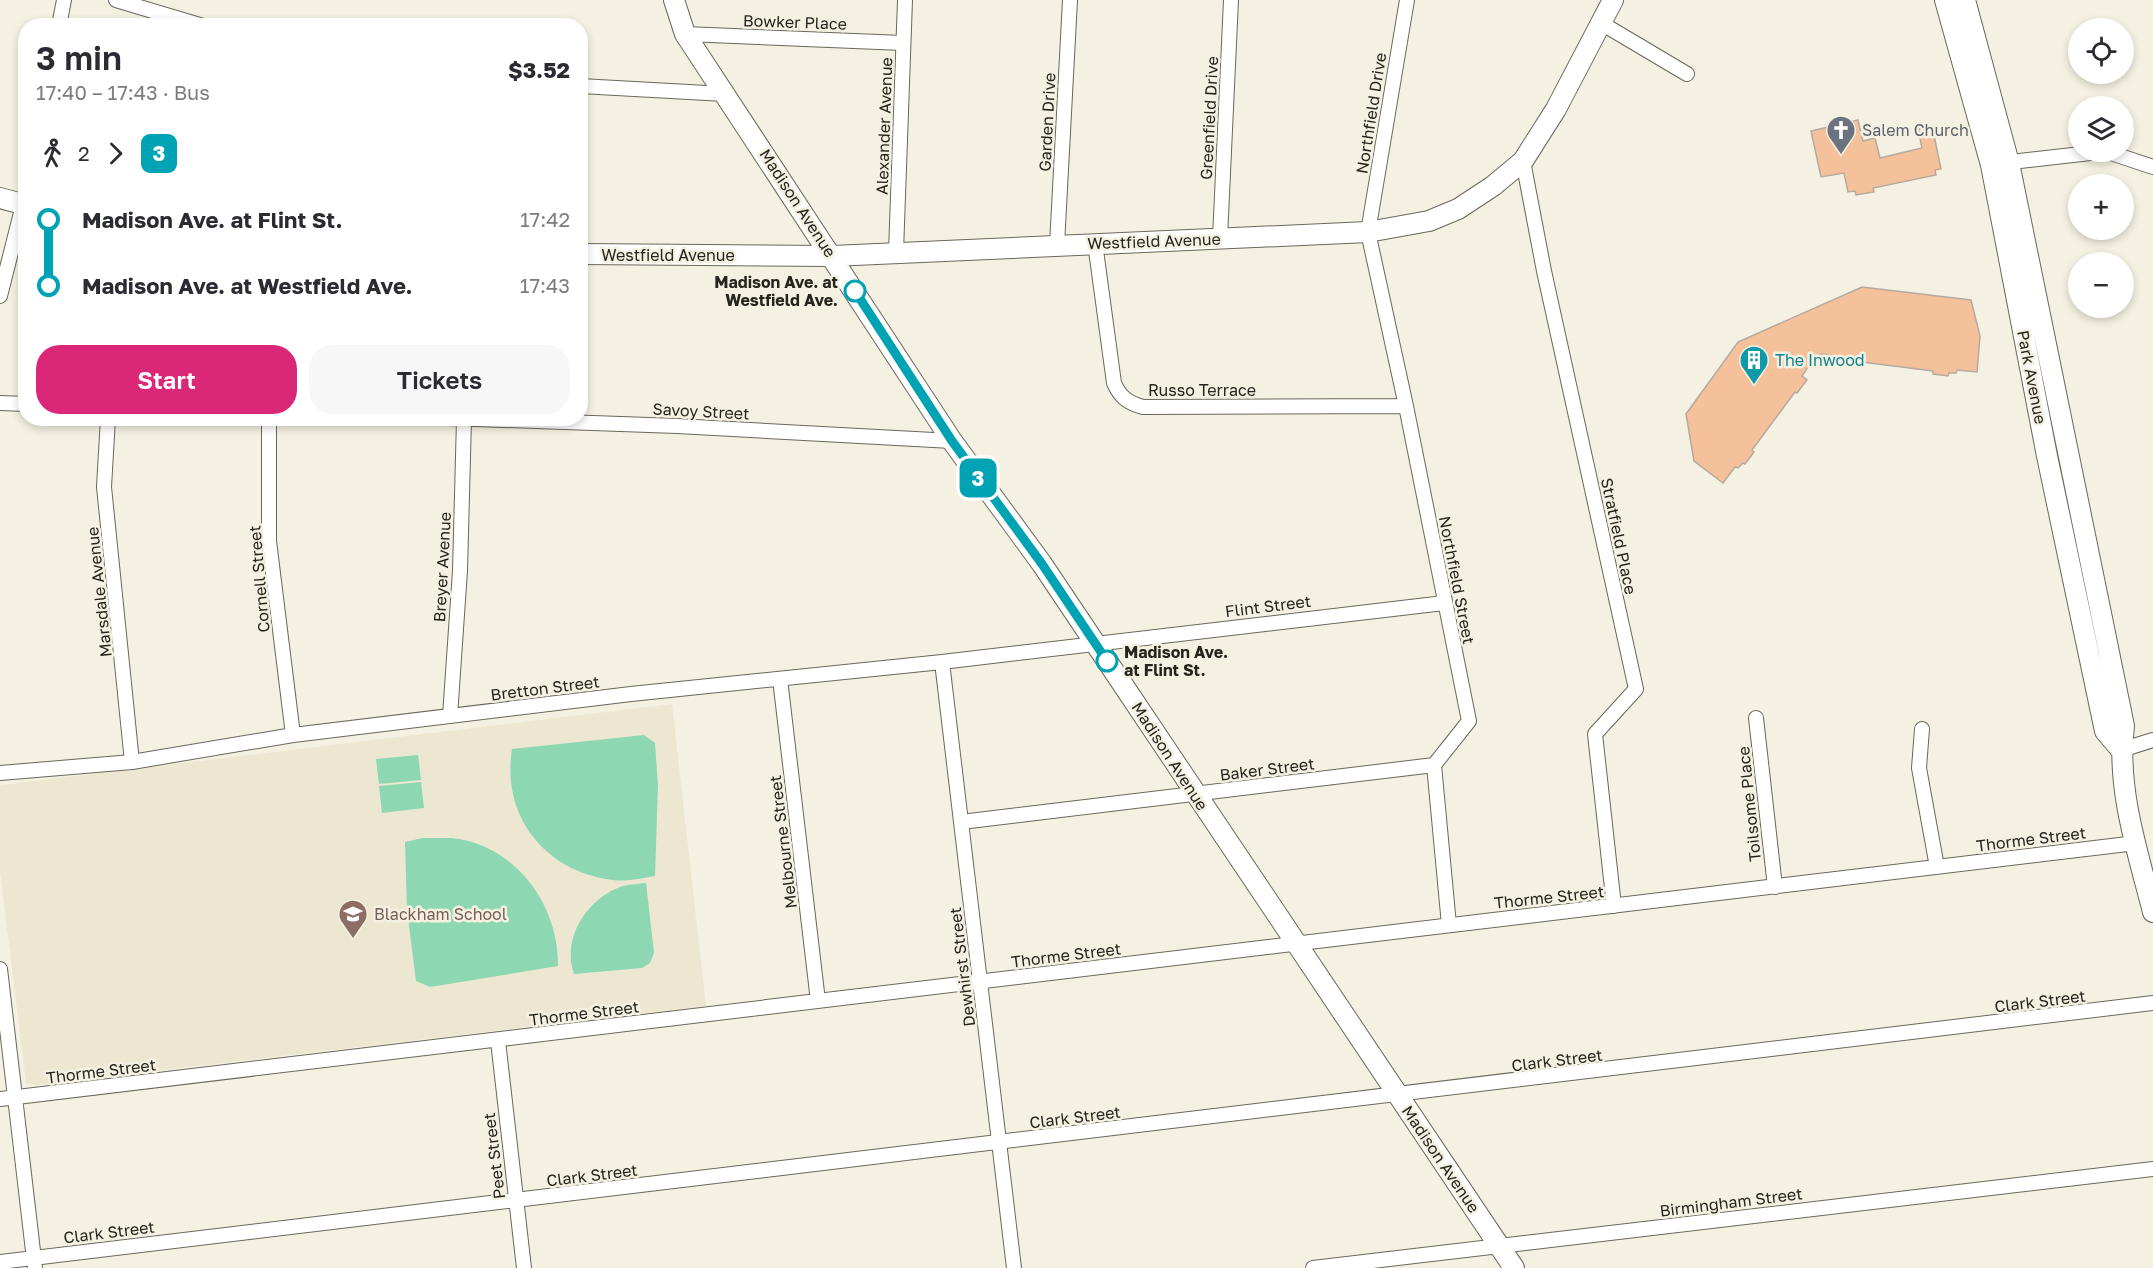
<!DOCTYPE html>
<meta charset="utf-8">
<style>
:root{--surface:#fff;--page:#f7f7f7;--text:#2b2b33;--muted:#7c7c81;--accent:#db2777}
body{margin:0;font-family:"Golos Text",sans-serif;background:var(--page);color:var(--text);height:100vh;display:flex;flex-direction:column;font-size:22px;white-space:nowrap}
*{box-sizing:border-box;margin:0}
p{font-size:20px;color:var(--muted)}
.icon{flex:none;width:33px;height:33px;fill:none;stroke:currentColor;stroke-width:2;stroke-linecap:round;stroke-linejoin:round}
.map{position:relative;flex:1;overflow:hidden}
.drawer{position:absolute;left:18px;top:18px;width:570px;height:408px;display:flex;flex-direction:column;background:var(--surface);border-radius:24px;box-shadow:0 3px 9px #0003}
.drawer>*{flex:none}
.badge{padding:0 12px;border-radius:9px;font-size:21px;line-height:39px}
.buttons{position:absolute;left:2068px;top:18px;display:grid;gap:12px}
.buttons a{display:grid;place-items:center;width:66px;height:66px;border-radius:50%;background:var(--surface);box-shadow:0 3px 9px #0003;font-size:30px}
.map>.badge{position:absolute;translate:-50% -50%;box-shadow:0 0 0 3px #fff}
.legs{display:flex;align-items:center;gap:9px;height:66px;padding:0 18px;font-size:20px}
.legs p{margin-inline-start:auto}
.head{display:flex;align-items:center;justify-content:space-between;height:102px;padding:0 18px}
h1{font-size:33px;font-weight:600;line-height:45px}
.cta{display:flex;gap:12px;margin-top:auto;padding:12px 18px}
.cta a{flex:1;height:69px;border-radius:24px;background:var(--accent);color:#fff;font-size:24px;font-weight:600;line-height:69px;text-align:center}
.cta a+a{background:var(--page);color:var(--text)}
ul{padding:0 18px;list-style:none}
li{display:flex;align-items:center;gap:21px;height:66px;font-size:22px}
li i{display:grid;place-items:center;width:9px;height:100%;margin:0 8px;background:currentColor}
li i::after{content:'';width:15px;height:15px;margin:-8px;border:4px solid;border-radius:50%;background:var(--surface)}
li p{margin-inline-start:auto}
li:first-child i{background:linear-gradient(#0000 50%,currentColor 0)}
li:last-child i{background:linear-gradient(currentColor 50%,#0000 0)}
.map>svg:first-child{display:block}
</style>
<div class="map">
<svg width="2153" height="1268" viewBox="0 0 2153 1268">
<rect width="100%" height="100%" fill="#f5f1e2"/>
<path fill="#ede7d1" d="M672,704L706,1006L36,1085L26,1083L0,872V785Z"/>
<path fill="#8dd7b3" d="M644,735L655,743L658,785L655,876C641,878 627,882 613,880C546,872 501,817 512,749Z
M418,755L421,780L379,784L376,759Z
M421,782L424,808L382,813L379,786Z
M423,838C433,838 442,838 451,838C515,844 559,905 558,966L430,987L416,981L407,910L405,842Z
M646,883L654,953L650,963L642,968L574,974C561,938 588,897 623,886C631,884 639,884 646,883Z"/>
<path fill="#f4c19b" stroke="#b6aaa0" stroke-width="1.5" d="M1858,120L1863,141L1875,138L1880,158L1922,148L1918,129L1932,126L1941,169L1935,170L1936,175L1873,188L1874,192L1856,195L1855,191L1848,192L1844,173L1821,177L1811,131Z
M1862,287L1971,300L1980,336L1977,372L1957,370L1956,373H1949L1948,376L1933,374V371L1862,362L1861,366L1845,364V357L1822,354L1814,358L1802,376L1807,380L1797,393L1795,392L1752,450L1754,452L1745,464L1743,463L1738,468L1735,467L1723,483L1694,461L1686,414L1738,342Z"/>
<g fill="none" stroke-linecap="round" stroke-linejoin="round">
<g stroke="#6a675a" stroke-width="16">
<path id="street" d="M116,0L203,26
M1407,0L1368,232L1406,406L1469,721L1434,765L1449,925
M1601,23L1687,74
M59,26L64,0
M685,34L903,43
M580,86L725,94
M2108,152L2153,167
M1523,161L1544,271L1636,689L1595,734L1614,906
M2002,163L2099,152
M1220,238L1231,0
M1095,243L1114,383C1120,397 1128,403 1143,407L1406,406
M1057,245L1070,0
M896,252L905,0
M0,296L26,193
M0,403L26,404
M108,418L104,487L132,762
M269,418V541L293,735
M448,418L677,426L952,441
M942,662L1014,1268
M780,679L818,1001
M450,716L460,571L464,419
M1756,718L1775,887
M1922,729L1919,768L1937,867
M2121,750L2153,740
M0,773L132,762L293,735L631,694L942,662L1444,603
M961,822L1434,765
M0,969L35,1268
M498,1041L524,1268
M0,1099L2136,843
M0,1262L2153,1003
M1313,1268L2153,1169"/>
</g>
<g stroke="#6a675a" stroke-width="22">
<path id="secondary" d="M674,0L685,34L952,441L1042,564L1514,1268
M1945,0L1991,165L2047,456L2105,731L2121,750
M1965,0L2009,163L2124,726C2116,788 2138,853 2153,912
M0,198L26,205
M580,254L832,256L1368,232L1429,221L1458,209L1493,186L1523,161L1556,109L1613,0"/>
</g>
<use href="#street" stroke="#fff" stroke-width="14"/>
<use href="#secondary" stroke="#fff" stroke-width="20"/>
</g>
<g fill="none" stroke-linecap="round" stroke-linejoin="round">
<g stroke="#fff" stroke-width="14">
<path id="line-1" d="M855,291L952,441L1042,564L1107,661"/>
</g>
<use href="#line-1" stroke="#00a3b4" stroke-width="9"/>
</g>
<defs>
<g id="church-pin" transform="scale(1.5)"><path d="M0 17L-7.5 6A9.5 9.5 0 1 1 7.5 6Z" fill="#6b7280" stroke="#f5f1e2"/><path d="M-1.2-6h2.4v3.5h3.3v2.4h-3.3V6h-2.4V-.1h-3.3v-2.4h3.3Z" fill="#fff"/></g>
<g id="building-pin" transform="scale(1.5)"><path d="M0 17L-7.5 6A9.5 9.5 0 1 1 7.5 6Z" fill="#0f9aa8" stroke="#f5f1e2"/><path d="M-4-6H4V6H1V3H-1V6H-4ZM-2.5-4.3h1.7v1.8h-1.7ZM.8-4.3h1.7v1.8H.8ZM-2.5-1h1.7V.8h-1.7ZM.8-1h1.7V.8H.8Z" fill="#fff"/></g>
<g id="school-pin" transform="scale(1.5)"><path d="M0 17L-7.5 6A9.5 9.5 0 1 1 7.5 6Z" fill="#8d6e63" stroke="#f5f1e2"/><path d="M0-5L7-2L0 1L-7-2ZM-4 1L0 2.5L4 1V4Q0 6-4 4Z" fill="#fff"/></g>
</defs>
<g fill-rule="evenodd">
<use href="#church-pin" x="1841" y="130"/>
<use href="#building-pin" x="1754" y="360"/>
<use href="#school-pin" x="353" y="914"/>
</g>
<g fill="#fff" stroke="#00a3b4" stroke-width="3">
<circle cx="855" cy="291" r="10"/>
<circle cx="1107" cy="661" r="10"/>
</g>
<g text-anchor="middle" stroke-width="5" stroke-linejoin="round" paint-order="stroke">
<g font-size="16" fill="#25241e" stroke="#f5f1e2">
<text transform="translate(795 22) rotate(2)" y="6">Bowker Place</text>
<text transform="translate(1371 113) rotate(-81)" y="6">Northfield Drive</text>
<text transform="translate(1209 118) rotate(-87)" y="6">Greenfield Drive</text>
<text transform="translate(1047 122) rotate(-87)" y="6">Garden Drive</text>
<text transform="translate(884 126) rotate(-88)" y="6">Alexander Avenue</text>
<text transform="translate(798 203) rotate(57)" y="6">Madison Avenue</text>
<text transform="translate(1154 241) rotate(-2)" y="6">Westfield Avenue</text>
<text x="668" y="261">Westfield Avenue</text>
<text transform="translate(2032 377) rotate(79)" y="6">Park Avenue</text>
<text x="1202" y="396">Russo Terrace</text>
<text transform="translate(701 411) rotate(3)" y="6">Savoy Street</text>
<text transform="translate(1619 536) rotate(78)" y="6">Stratfield Place</text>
<text transform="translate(442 567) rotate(-87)" y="6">Breyer Avenue</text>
<text transform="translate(259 579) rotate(-95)" y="6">Cornell Street</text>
<text transform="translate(1457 580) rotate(79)" y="6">Northfield Street</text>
<text transform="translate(99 592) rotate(-96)" y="6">Marsdale Avenue</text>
<text transform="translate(1268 606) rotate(-7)" y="6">Flint Street</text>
<text transform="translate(545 688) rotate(-7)" y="6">Bretton Street</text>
<text transform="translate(1170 756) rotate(57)" y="6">Madison Avenue</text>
<text transform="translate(1267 769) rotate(-7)" y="6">Baker Street</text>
<text transform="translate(1749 804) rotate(-96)" y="6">Toilsome Place</text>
<text transform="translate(2031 839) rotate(-7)" y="6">Thorme Street</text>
<text transform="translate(783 842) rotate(-97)" y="6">Melbourne Street</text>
<text transform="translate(1549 897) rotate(-6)" y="6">Thorme Street</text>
<text transform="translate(1066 955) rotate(-7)" y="6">Thorme Street</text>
<text transform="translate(962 967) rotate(-97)" y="6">Dewhirst Street</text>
<text transform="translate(2040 1001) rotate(-7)" y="6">Clark Street</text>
<text transform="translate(584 1013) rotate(-7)" y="6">Thorme Street</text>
<text transform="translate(1557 1060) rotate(-7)" y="6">Clark Street</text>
<text transform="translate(101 1071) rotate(-7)" y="6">Thorme Street</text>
<text transform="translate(1075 1117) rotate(-7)" y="6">Clark Street</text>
<text transform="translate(494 1156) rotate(-97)" y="6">Peet Street</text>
<text transform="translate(1441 1159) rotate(56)" y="6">Madison Avenue</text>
<text transform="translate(592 1175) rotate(-7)" y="6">Clark Street</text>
<text transform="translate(1731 1202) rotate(-7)" y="6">Birmingham Street</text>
<text transform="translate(109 1232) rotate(-7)" y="6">Clark Street</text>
</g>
<g font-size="16" fill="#5b616d" stroke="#f5f1e2" text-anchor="start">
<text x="1862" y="136">Salem Church</text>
</g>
<g font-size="16" font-weight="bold" fill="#25241e" stroke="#f5f1e2" text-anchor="end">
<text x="838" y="288">Madison Ave. at<tspan x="838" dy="18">Westfield Ave.</tspan></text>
<text x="1124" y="658" text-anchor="start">Madison Ave.<tspan x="1124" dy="18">at Flint St.</tspan></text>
</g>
<g font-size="16" fill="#0d838f" stroke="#f5f1e2" text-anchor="start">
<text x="1775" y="366">The Inwood</text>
</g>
<g font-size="16" fill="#785e54" stroke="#f5f1e2" text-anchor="start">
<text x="374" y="920">Blackham School</text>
</g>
</g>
</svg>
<div class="buttons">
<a><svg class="icon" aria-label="locate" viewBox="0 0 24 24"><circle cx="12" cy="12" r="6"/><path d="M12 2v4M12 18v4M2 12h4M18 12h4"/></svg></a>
<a><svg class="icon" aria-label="layers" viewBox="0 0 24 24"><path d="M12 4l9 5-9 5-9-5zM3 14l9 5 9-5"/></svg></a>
<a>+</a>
<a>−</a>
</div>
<b class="badge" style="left:978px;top:478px;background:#00a3b4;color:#fff">3</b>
<section class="drawer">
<div class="head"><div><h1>3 min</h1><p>17:40 – 17:43 · Bus</p></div><b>$3.52</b></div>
<div class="legs"><svg class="icon" aria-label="walk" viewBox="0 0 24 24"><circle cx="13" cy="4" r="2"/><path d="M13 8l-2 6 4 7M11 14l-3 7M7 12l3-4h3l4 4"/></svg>2<svg class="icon" aria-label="forward" viewBox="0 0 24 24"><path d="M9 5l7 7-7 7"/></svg><b class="badge" style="background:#00a3b4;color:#fff">3</b></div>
<ul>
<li><i style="color:#00a3b4"></i><b>Madison Ave. at Flint St.</b><p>17:42</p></li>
<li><i style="color:#00a3b4"></i><b>Madison Ave. at Westfield Ave.</b><p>17:43</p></li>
</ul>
<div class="cta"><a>Start</a><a>Tickets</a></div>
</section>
</div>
